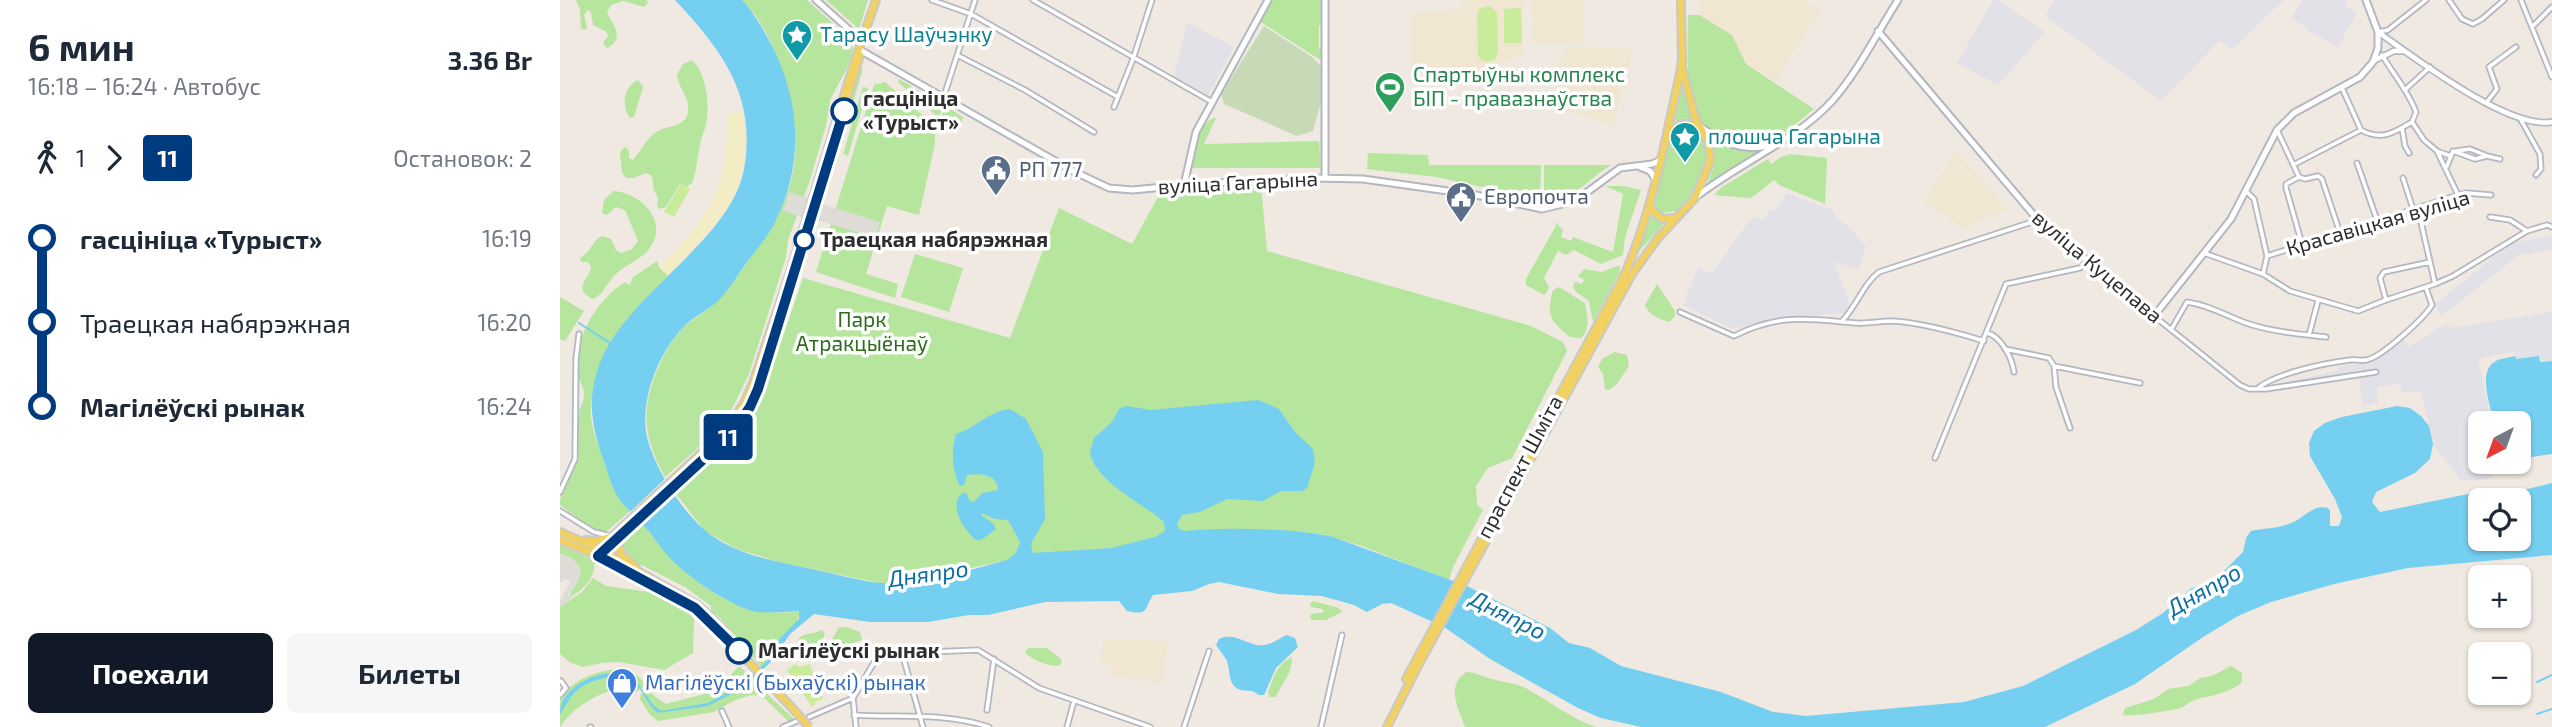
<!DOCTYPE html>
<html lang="ru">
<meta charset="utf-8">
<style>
:root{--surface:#fff;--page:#f6f6f7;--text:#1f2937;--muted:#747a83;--accent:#111827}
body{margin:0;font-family:"Exo 2",sans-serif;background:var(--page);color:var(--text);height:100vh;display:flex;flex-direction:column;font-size:26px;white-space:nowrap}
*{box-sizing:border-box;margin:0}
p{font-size:23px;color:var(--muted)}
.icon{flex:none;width:38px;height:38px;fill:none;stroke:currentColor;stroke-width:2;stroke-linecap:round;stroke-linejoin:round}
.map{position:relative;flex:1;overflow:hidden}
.sheet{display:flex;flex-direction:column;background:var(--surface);width:560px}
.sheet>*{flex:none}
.badge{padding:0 14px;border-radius:5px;font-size:24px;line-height:46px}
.needle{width:46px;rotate:221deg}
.buttons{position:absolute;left:1908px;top:411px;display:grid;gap:14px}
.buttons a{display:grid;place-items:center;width:63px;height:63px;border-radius:10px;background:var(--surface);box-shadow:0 2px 5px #0004;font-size:35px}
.map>.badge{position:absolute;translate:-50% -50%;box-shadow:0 0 0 4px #fff}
.legs{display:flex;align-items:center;gap:10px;height:77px;padding:0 28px;font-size:23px}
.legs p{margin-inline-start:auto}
.overview{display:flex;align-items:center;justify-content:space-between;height:119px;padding:0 28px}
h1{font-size:38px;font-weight:700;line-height:52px}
.button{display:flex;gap:14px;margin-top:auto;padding:14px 28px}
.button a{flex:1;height:80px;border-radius:10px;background:var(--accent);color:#fff;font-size:28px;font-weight:700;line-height:80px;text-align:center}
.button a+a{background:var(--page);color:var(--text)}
ul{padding:0 28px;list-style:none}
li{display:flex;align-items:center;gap:24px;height:84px;font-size:26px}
li i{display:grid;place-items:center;width:10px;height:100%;margin:0 9px;background:currentColor}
li i::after{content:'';width:18px;height:18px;margin:-9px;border:5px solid;border-radius:50%;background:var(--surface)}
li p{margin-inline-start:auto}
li:first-child i{background:linear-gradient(#0000 50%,currentColor 0)}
li:last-child i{background:linear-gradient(currentColor 50%,#0000 0)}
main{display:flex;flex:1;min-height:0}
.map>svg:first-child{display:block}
</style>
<main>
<section class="sheet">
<div class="overview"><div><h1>6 мин</h1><p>16:18 – 16:24 · Автобус</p></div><b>3.36 Br</b></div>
<div class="legs"><svg class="icon" aria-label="walk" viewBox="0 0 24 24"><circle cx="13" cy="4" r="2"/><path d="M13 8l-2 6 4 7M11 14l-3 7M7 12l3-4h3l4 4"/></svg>1<svg class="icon" aria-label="forward" viewBox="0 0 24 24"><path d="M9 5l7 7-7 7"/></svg><b class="badge" style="background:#003b80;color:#fff">11</b><p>Остановок: 2</p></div>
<ul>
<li><i style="color:#003b80"></i><b>гасцініца «Турыст»</b><p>16:19</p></li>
<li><i style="color:#003b80"></i><span>Траецкая набярэжная</span><p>16:20</p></li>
<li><i style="color:#003b80"></i><b>Магілёўскі рынак</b><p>16:24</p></li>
</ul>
<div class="button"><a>Поехали</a><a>Билеты</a></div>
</section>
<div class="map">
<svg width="1992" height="727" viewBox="0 0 1992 727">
<rect width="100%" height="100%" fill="#efe9e1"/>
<path fill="#e3e1e8" d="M1433,0H1438L1485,32L1438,85L1397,63Z
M1495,0H1724L1672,49L1659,41L1601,101L1485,16Z
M1742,0H1788L1785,5L1797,12L1778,47L1749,31L1745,26L1731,19Z
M627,22L674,47L648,95L614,76Z
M1227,193L1272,210L1276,218L1286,224L1306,246L1299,270L1274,261L1291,308L1286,313L1210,319L1173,329L1123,305L1138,267L1151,274L1190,220L1195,216L1203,221L1209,211L1215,210Z
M1992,236V250L1959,255L1882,316L1874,305L1951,243Z
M1992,312V361L1980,362L1979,356L1956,359L1954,352L1918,358L1932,423L1920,424V462H1940L1941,464L1930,479L1901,481L1873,444L1861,391L1842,393L1840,383L1817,387L1818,403L1803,406L1799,379L1727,389L1726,382L1777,371L1778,367L1813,361L1841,338L1849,347L1887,323L1891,328Z"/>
<path fill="#f0e6d1" d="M903,0H962L963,55L926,70L851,69V14L897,9Z
M971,0H1024V43H974Z
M1139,0H1249L1248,2L1260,10L1215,82L1186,64L1172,35L1139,15Z
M1006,47L1073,48L1053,127L1008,110L1013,92L992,84Z
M1396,151L1448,209L1403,228L1363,202Z
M544,639L609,641L601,683L551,676L553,667L540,660Z"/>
<path fill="#b6e59e" d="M16,0H87L88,3L84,7L63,1L51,5L47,13C54,25 65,40 47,48L43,43L48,36L47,32L33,25L31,12L28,10L24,15L27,28L25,30L21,29L20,9Z
M182,0H247L291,40L293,48L288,66L270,100L266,125L250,180L228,240L226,257L189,374L164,425L105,477C83,438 80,408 99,366C105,353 111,341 121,330C132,318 147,312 158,300C169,290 178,275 187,262C228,206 245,169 230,100C223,67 207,24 182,0Z
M266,0H308L299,29Z
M711,0H762V24L759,26V48L762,49V61L699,21Z
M1128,15H1139L1172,35L1186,64L1254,109C1240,120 1213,145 1195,146C1184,147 1173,142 1163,138C1150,132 1139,121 1134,107C1125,78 1128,45 1128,15Z
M132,60C147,74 150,105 146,124C145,131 141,137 140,145C137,158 137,170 132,183L127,187L120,184L106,207L100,209L97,206L98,197L94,191L92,176L86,173L74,178H66L62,173L60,152L65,147L69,151V158L73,160C82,150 86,138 98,131C109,125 127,127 128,111C130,97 118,88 117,75L123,64Z
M301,68L303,69L263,204L259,203Z
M1122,74L1134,120H1124L1115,123Z
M339,79L383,105L379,118L338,82Z
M78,80L83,87L74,117L70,118C61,106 63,87 78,80Z
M325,82L375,126V144L359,215L327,206L306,274L338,284L335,298L256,272L314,85Z
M303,87L308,88L288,156L283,154Z
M385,106L403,117L399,131L380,119Z
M653,118H656L644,144L759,141L761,168H631C635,150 636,128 653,118Z
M1125,126L1138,128C1159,160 1139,186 1118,211L1102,213L1097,208L1095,200L1109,137L1112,132Z
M1153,140L1178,151L1199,152L1146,188L1154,166Z
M808,153L868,155L869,165H981L980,200L877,177L807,169Z
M1231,154L1267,158L1265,204L1219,185L1214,180L1191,198L1154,195L1162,187L1208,159L1211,164L1221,157Z
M984,165H1051C1024,181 1020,198 984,200Z
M701,185L707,251L971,326L1003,342L1007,351L952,458L928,468L916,486L917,505L923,510L893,567L889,580L802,546L761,534L650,529L551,548L510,551L447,560L348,582L319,583L219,562L177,549L145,531L116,494C150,463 183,435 204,392L243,278L450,338L499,208L572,244L599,195Z
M1045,186H1064L1081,190L1065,237L1063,255L1041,264L1014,250L1006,255L998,251L984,278L989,287L986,294L984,295L966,285V279L998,222L999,226L1003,230L1001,237L1011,241L1013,237L1053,252L1063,194Z
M54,191C81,193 110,222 89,249C81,260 64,265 54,276C47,283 42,297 32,299C11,287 31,279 31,266L28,262H21L20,258C31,253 32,240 42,236L51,239L56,250L61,253L72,249L78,241L65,210L56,207L47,215L42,213L44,200Z
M1090,212L1106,221L1075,256Z
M355,254L403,268L389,312L341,297Z
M97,261L99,267L108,276C71,312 33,354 31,408C30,424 36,440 42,454C50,477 53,492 70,511L47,531L37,532L0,505C0,488 13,477 17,461C20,447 16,432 17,418C18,409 25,402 24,392C23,385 18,380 17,373C15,337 35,302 65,282L70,285L72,278Z
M1060,265L1059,274L1033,322L1029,301L1016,292L1013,287L1015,282L1022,284L1024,280L1018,276L1024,269L1042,272Z
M1097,284L1115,311V316L1109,322C1100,320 1088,314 1085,305Z
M999,287L1025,303C1027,316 1031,329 1021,338L1010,337C990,320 986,316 993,290Z
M0,297L24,311L5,341L0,339Z
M1055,352L1067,355L1069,366L1056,385L1048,390L1045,389L1043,374L1038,367L1042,359Z
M83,524C120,574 174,622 240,611L237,622L223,635L207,661L201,667L161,619L151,611V606L125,587L64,556L61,545Z
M0,545L34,560C36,579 24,589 9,598L20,568L11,558L0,554Z
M33,578L46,586L96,593L129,609L134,618L133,653L104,670L59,662L41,663L23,667L11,663L0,654V607L22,592Z
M753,601L779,608L782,612L766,620H752L750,617L751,614L764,612L762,609L751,607L750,604Z
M287,627L300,632L302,640L284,646L276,645L272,640L278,628Z
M262,630L265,634L259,645L246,648L238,654L234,653C237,629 248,637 262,630Z
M468,648H487L500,658L502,663L498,666C488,666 473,660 465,653Z
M732,657C732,676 723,680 716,697H710L708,693C713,678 717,664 732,657Z
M179,666L197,682L198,689L203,690L235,720L229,722L202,696L192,695L175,700L154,712L98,721L90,715L80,699L81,694L88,688L94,696L106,704L148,693L154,698L160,693L157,689Z
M1671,666L1682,673V682C1672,692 1651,696 1637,699C1630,701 1625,707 1617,709C1608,711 1571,717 1563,715L1565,708L1594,699L1608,689L1629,686L1640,678L1652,676Z
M60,669C70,672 82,675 85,686L71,695L59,687C35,696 15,705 0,727V697C17,678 35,671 60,669Z
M906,672C916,672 923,677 932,679C945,683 958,683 969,690C989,701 1015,721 1037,727H905C899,710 885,686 906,672Z"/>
<path fill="#f3ecc5" d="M183,112C195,198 160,218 108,276L99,267C150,218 170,185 167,113Z"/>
<path fill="#c8d9b8" d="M704,26L752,57L762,67L761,102L753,131L737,136L664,104L661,94Z"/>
<path fill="#c9ec9a" d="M930,6L937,13L938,52L935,59L928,62L920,59L918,55L917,16L920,8Z
M961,8L962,43H944V9Z
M121,184L130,189L114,217L104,212Z
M235,664L240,667L250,664L263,699L257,701L252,707L227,670Z"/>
<path fill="#dfdcd8" d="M229,192L248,198L242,217L223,211Z
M259,203L320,222L315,238L254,219Z
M0,554L14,560L21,573L17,584L8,596L13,597L0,607V601L11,580H4L0,583Z"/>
<path fill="#75cff0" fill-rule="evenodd" d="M115,0H182L186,4C234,68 252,144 217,218C210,234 198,248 187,262C178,274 170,289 159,300C150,309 138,314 129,322C109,339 94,369 88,395C85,409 84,424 87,437C95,470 126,519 154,537C187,559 228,563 265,572C289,577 313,585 338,583C374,582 412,569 447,560L456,553L460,542L448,520L435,519L422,513V516L433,523L436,529L421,540H416C404,530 388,506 402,493H406L410,501L414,502L422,493L438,490C438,474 420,473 407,475L404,485L400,486C392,472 391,450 396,434C414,429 429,411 450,409L466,419L483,452L485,519L471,544L473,553L551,548L595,537L605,531L604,522C583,503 535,482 530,452L534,438L552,422L559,409L566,406L591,410L698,400L719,409L735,432L753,449L755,463L747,488L742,491H721L703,501L667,499L640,512L622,515L617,524L619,529L625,531C665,527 734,528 773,537L907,586L990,628L1009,643L1030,648L1061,666L1161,692L1213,712L1246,716L1404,702L1463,686L1576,630L1603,613L1630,589L1658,577L1683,552L1686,538L1691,531C1704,528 1718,529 1731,523C1745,518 1752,504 1768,508L1770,511V526H1779L1782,517L1775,499L1750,456L1749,443L1754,431L1765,423L1782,417L1837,406L1850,408L1861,416L1869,426L1873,444L1870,459L1855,473L1816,492L1812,502L1820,512L1908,494L1959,491L1992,483V555L1848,568L1774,584L1711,602L1680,615L1643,637L1575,684L1485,727H1081L1041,718L1018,708L930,659L884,627L831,603L822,604L807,612L794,605L762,596L718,594L659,582L649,584L632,591L593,595C584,609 589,616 567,611L559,601L485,602L428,615H409L368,622H310L254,614L230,634L211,662L181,689L148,706L98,713C87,705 84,691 74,682C62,670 28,680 16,691C10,697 5,707 0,714C0,683 49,665 73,676L93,705L101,711L148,703L181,685L207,661L220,638L239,619V611C231,612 204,613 197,612C171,607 126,576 108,556C100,547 93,536 85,527C78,517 67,510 60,500C50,486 48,471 42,456C30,421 27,394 42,358C71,292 172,238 184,169C197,96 162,50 115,0ZM1920,500H1958V539H1920Z
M1955,356L1956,359L1979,356L1980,362L1992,361V454L1958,459V424L1934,423C1931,408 1918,374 1933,363C1939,358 1948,358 1955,356Z
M727,635L735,638L738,647L716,668L704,695H699C692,688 686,693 678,689C667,683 671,668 666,659C663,654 659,650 656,645L659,639C676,631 689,648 705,645C713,644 719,638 727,635Z"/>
<path fill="#efe9e1" d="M108,476L118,491L80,526L68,514Z"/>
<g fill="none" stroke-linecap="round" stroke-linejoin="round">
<path stroke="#75cff0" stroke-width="2" d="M19,323L50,343
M1977,682L1992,675
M1977,714L1992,709"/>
<g stroke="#b4b7c1" stroke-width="7">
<path id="minor" d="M372,0L411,14L558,97
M473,0L652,102
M1889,0L1902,19L1913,24L1922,19L1944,0
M1961,0L1992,77
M1972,27L1992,7
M1819,32L1828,30L1866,0
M1822,55C1834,75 1848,91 1856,112L1852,122L1864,140L1877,151L1898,195
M399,56L465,90L534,132
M1782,88L1801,130
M1846,89L1870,67
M384,96L415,0
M1926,103L1937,89L1929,67L1956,47
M554,107L573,59L592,0
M1961,120L1980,154L1981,169L1976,175
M1842,128L1845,146L1849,153
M1717,130L1739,177
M1801,130C1821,141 1834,133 1852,122
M1896,151L1910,149L1925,155
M1879,152L1891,156L1887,166
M1891,156L1893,151L1915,159L1927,156L1940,159
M1797,163L1817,220
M1733,165L1801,130
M1739,177L1745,179L1758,176L1762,179L1780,233
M1739,177L1726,184V188L1742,244
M1843,178L1853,209
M1686,191L1694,199L1707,256L1703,274
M1858,209L1875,284
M1930,217L1950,220L1967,231
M1644,253L1703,274L1730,291L1798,311L1826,300L1875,284L1893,276L1967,231L1987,225L1992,227
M1707,256L1898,195L1907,193L1931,195
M1826,300L1820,278L1824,272L1870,262
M1120,312L1174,336C1219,313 1248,319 1296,323C1308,324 1321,321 1333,321C1363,323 1395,332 1424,341
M1594,316L1680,385L1689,389H1706L1816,372
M1282,321C1297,306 1303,284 1319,272L1478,220
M1611,330L1627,302C1650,305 1668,317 1689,324C1714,332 1740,334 1766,337
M1427,333C1441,336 1452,358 1454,372
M1749,335L1758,301
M1445,349L1489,358L1494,366L1496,387L1510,428
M1494,366L1580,383
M1698,388C1717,373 1765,363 1790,360C1795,359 1801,361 1806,360C1821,358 1864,318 1872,305L1866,288
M1375,458L1446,284L1520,268L1527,262
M0,492L15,459L16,359L19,334
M0,511L34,532L51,536
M342,653L418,650L479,688L590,727
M0,695L6,688L1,681
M293,698L319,654L342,653L363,727
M293,698L296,727
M427,710L434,659
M162,711L169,727
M294,715C339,718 385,712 429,727
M249,717L293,698
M30,727H31
M223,727L237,721
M507,727L514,701
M624,727L649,651
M761,727L782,635"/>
</g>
<g stroke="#b4b7c1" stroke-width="8">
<path id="tertiary" d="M1818,32C1855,58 1949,130 1992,122
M1813,61L1834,51H1844"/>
</g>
<g stroke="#b4b7c1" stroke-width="9">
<path id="secondary" d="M256,0L303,42
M765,0V178
M1318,31L1478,220L1594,316L1671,219L1717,130L1734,113L1800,77L1813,62L1818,48V32L1806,0
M300,50L511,170L549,188L573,190L633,184L756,178L803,179L916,195L982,209L1015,201L1060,168L1092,164L1101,160
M1142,128C1163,142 1181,152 1207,146
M1080,167L1090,171L1096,180
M624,185L636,132L708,0
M1136,197C1179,163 1237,140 1273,100C1299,70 1317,33 1338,0"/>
</g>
<g stroke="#c9c9c9" stroke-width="10">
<path id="primary" d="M1107,133L1122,64L1121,0
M1090,203L1092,210L1102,219L1115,218
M238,259L300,55
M0,532L39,549L138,605L164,630L186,659L235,711
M0,540L29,552L120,600
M25,540L36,541L49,537
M57,541L61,554L76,567
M38,556L39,549L167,429L184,403L193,383L231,269L295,60L316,0
M38,556L172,433L190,407L198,389L232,279
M136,609L166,637
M846,679L1063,278C1083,233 1095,186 1106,138C1113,124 1126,121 1140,127
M827,727L860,662L1072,274L1098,238L1135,198L1150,162L1149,143L1135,118L1121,64"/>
</g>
<use href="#minor" stroke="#fff" stroke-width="3.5"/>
<use href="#tertiary" stroke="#fff" stroke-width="4.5"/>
<use href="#secondary" stroke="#fff" stroke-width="5"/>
<use href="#primary" stroke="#f2d163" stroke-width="6"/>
<g stroke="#c9c9c9" stroke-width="10" stroke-linecap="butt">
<path id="primary-bridge" d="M235,711L249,727"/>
</g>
<use href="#primary-bridge" stroke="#f2d163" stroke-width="6"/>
</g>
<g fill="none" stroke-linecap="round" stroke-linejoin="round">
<g stroke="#fff" stroke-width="16">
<path id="line-1" d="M179,651L135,608L38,556L172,433L190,407L198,389L284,111"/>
</g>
<use href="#line-1" stroke="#003b80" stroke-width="10"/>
</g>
<defs>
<g id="sight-pin" transform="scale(1.575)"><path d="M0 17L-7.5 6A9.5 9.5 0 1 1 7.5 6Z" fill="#0f9aa8" stroke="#fff"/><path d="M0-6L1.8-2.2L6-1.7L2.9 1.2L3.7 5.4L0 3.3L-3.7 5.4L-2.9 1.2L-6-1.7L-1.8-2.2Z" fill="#fff"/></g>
<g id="stadium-pin" transform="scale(1.575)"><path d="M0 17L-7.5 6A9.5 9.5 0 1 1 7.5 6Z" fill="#2e9e5b" stroke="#fff"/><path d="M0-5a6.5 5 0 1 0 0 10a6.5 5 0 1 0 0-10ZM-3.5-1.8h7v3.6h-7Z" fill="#fff"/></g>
<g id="civic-pin" transform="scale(1.575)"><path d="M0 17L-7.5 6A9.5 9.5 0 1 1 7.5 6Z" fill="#5c6f8a" stroke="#fff"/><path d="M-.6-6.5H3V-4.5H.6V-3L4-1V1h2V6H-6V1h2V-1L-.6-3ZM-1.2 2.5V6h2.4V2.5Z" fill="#fff"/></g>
<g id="shop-pin" transform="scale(1.575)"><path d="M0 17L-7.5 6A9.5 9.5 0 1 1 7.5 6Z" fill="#3f7fe0" stroke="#fff"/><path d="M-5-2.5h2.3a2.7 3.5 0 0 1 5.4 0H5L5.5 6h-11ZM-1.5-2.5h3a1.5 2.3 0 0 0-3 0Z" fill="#fff"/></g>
</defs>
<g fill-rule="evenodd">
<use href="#sight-pin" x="237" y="35"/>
<use href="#stadium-pin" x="830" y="87"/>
<use href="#sight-pin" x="1125" y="137"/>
<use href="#civic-pin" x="436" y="170"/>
<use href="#civic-pin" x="901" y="197"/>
<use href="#shop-pin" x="62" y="683"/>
</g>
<g fill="#fff" stroke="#003b80" stroke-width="3.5">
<circle cx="284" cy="111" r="12"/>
<circle cx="244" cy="240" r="9"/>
<circle cx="179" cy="651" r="12"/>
</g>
<g text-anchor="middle" stroke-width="7" stroke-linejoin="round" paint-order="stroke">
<g font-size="21" fill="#0d838f" stroke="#fff" text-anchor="start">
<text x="260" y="42">Тарасу Шаўчэнку</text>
<text x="1148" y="144">плошча Гагарына</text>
</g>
<g font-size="21" fill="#27864d" stroke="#fff" text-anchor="start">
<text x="853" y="82">Спартыўны комплекс<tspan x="853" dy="24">БІП - правазнаўства</tspan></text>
</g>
<g font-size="21" font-weight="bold" fill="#2e2e2e" stroke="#fff" text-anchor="start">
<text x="303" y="106">гасцініца<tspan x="303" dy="24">«Турыст»</tspan></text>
<text x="260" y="247">Траецкая набярэжная</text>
<text x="198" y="658">Магілёўскі рынак</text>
</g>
<g font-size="21" fill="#4e5e75" stroke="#fff" text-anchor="start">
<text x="459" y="177">РП 777</text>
<text x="924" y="204">Европочта</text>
</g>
<g font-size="21" fill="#2e2e2e" stroke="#fff">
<text transform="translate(678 183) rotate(-3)" y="7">вуліца Гагарына</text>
<text transform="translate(1818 223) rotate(-16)" y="7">Красавіцкая вуліца</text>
<text transform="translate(1537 267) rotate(40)" y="7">вуліца Куцепава</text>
<text transform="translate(960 467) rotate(-62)" y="7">праспект Шміта</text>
</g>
<g font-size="21" fill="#2c6e1b" stroke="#fff">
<text x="302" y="327">Парк<tspan x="302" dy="24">Атракцыёнаў</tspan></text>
</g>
<g font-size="21" fill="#366cbe" stroke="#fff" text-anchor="start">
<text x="85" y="690">Магілёўскі (Быхаўскі) рынак</text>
</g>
<g font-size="23" font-style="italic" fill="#0d6fa3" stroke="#fff">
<text transform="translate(368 574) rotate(-8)" y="8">Дняпро</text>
<text transform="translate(1644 590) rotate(-30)" y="8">Дняпро</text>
<text transform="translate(948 615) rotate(27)" y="8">Дняпро</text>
</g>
</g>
</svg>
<div class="buttons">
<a><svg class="needle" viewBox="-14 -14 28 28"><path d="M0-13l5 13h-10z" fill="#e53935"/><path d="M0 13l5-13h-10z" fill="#747a83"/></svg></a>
<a><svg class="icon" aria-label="locate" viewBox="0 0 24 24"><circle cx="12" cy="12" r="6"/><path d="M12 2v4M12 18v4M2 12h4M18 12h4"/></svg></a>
<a>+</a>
<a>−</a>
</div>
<b class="badge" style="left:168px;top:437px;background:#003b80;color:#fff">11</b>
</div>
</main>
